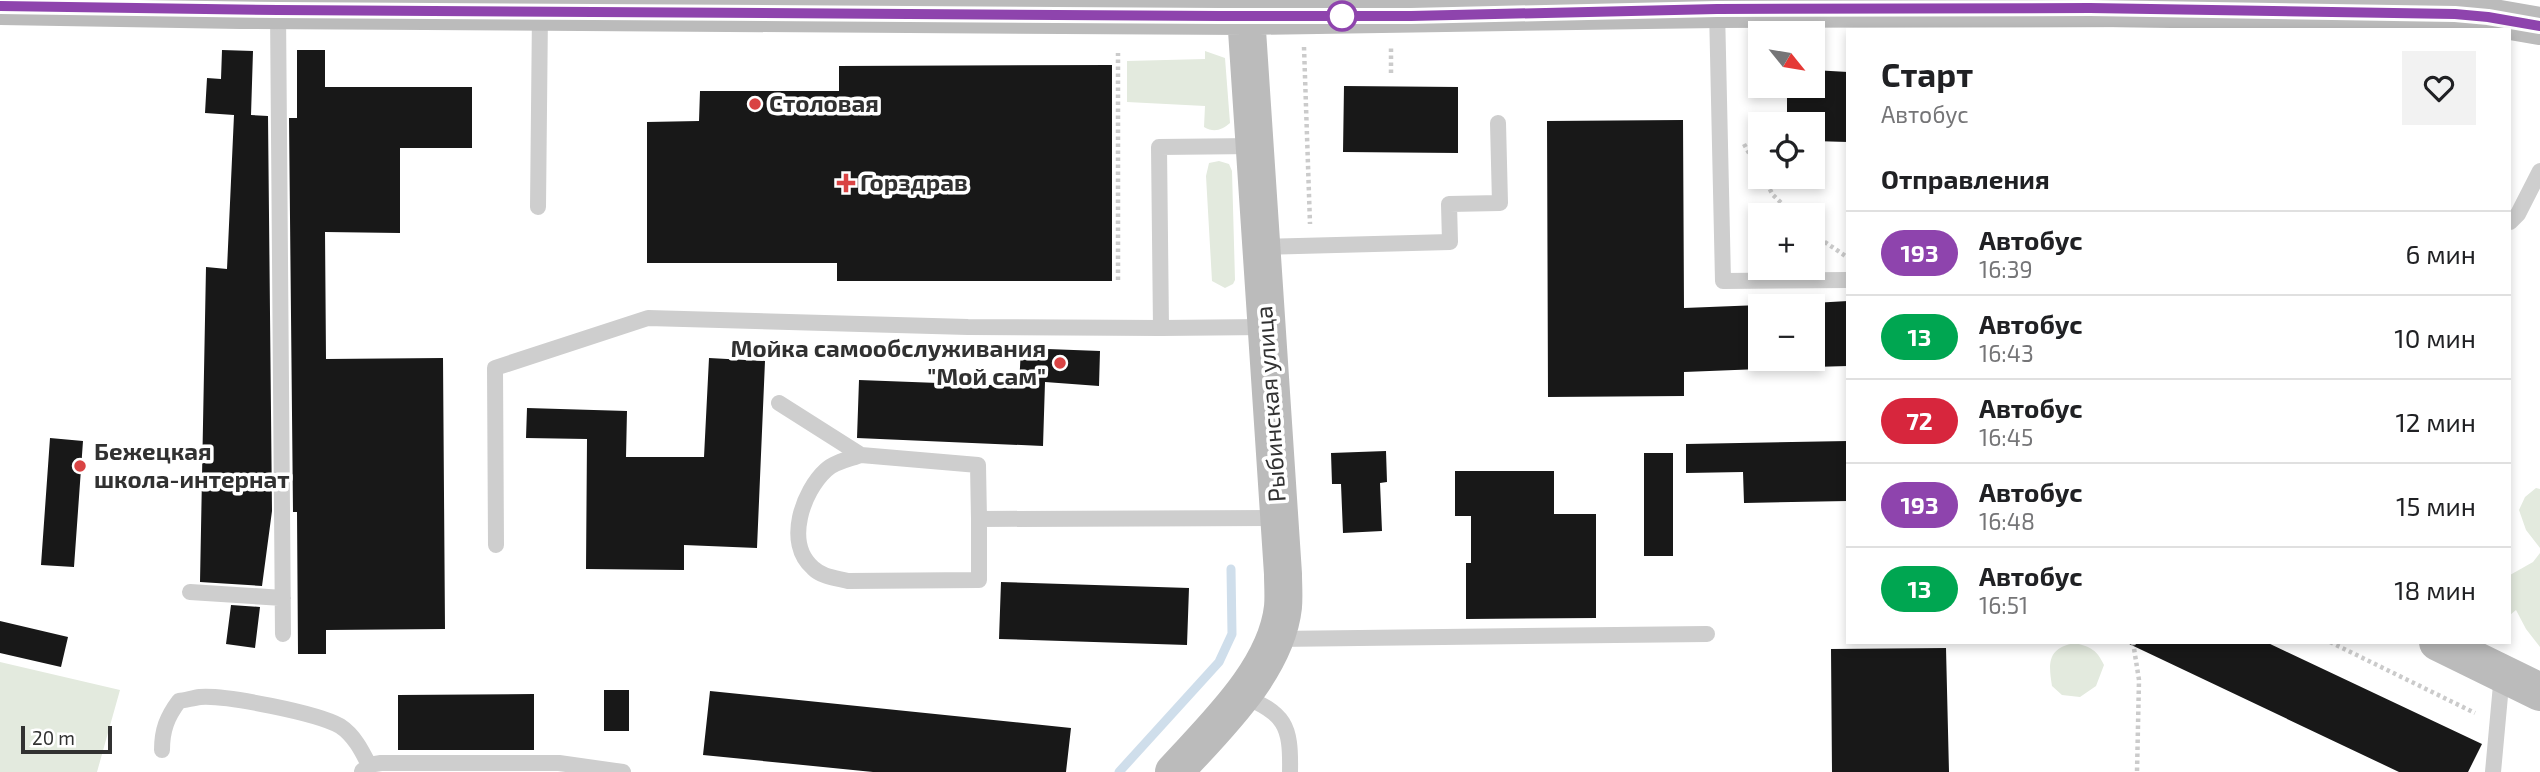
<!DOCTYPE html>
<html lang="ru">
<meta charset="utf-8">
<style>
:root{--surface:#fff;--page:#f2f2f2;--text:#202124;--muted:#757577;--line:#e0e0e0}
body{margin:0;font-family:"Exo 2",sans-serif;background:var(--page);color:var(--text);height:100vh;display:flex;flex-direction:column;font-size:26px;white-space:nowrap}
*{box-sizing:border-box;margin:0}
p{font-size:23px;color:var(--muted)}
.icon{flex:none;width:38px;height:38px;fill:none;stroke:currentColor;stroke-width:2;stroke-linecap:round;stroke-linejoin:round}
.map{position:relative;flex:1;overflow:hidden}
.details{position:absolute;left:1846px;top:28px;width:665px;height:616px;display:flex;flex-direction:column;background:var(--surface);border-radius:0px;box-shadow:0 4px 10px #0003}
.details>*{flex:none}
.badge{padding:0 14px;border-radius:23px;font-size:24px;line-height:46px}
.needle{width:46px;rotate:120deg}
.controls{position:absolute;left:1748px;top:21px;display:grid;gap:14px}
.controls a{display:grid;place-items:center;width:77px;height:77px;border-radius:0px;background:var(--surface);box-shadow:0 4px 10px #0003;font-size:35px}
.scale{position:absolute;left:21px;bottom:18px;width:91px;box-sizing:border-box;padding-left:7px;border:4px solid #313131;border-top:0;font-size:19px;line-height:24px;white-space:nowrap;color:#313131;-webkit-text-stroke:5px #fff;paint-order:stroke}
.map>.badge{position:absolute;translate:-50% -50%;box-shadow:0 0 0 4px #fff}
h2{padding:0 35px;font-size:26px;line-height:63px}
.round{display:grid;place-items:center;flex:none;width:74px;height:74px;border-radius:0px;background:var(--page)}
.summary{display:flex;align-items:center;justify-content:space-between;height:119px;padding:0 35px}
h1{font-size:33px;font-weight:700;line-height:52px}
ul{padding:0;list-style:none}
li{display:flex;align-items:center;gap:21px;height:84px;padding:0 35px;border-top:2px solid var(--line)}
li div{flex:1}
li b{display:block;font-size:26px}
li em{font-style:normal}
li .badge{min-width:77px;font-weight:700;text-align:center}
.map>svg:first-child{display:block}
</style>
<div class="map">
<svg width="2540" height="772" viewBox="0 0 2540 772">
<rect width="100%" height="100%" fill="#fff"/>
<path fill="#e3eade" d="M1205,51L1225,58L1230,123C1222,130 1214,133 1204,127L1205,106L1127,102V61L1205,59Z
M1219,161L1229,164L1232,171L1235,280L1233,284L1225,288L1212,281L1206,176L1209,163Z
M2536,488L2540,489V548L2526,530L2519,510L2525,497Z
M2540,553V647L2526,629L2516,610L2510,615V575L2533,562Z
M2075,643C2091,647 2097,650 2104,665L2096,686L2080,697L2062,695L2052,686C2048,662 2048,648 2075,643Z
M0,662L120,690L97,772H0Z"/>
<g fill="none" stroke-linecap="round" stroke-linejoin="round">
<path stroke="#cfdeeb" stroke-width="9" d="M1119,772L1219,662L1232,634L1231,569"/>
</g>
<path fill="#181818" d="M222,50L253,51L251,115L268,116L272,511L262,586L200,582L206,267L227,269L234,115L205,113L207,78L221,79Z
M297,50H325V87H472V148H400V233L325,232L326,359L443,358L445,629L326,630V654H298L297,512H293L289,118H297Z
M1112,65V281H837V263H647V122L699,121L700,91H839V66Z
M1813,70L1848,72V142L1813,141V124H1787V86H1813Z
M1344,86L1458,87V153L1343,152Z
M1683,120L1684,308L1760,305V369L1684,372V396L1548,397L1547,121Z
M1848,301V366L1813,367V303Z
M1021,348L1100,351L1099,386L1045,382L1043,446L857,438L859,380L1019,386Z
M709,358L765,361L757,548L684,545V570L586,569L587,439L526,438L527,408L627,411L626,457H704Z
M50,438L83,441L74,567L41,565Z
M1848,441V501L1744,503L1743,472L1686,473V444Z
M1386,451L1387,482L1380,483L1382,531L1343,533L1341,484H1332L1331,453Z
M1644,453H1673V556H1644Z
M1455,471H1554V514H1596V618L1466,619V563H1471V516H1455Z
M1001,582L1189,588L1187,645L999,639Z
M231,605L260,607L255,648L226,644Z
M0,621L68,637L61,667L0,653Z
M2125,642H2266L2482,744L2468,772H2399Z
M1946,648L1949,772H1832L1831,649Z
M604,690H629V731H604Z
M710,691L1071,728L1066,772H873L703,755Z
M534,694V750H398V695Z"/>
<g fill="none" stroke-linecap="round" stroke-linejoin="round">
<path stroke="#cbcbcb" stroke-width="4.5" stroke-dasharray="3.5 3.5" stroke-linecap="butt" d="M1304,47L1310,224
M1391,73V47
M1744,144L1760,173
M1763,177L1773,195L1794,215
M1813,234L1847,257
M1118,280V53
M2133,642L2139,680L2137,772
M2330,642L2475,713"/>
<path stroke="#cecece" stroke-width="16" d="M1717,9L1723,281L1848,280
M278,10L283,634
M1255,146L1159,147L1161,328L1266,327
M538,207L540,12
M2510,222L2518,214L2540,171
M1261,247L1450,242L1449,204L1500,203L1498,123
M779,403L861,455C850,459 834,462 826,470C803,491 784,543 813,568C822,577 836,578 848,581L979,580V519L1279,518
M861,455L978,465L979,519
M496,545L495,368L648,318L968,327L1161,328
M190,592L283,598
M1276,639L1707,634
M1241,695C1285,714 1291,724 1290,772
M162,750C162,730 167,717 179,701C186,700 193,698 200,697C226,695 317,713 340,726C354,735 362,751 369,765
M362,771L369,765L381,763H559L623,772
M2493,772L2502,674"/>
<path stroke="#bbb" stroke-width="38" d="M0,6L240,10L1246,16L1717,9L2112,8L2455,14L2488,17L2540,26
M2438,642L2540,692
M1174,772C1215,727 1276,670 1283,607C1284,596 1283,585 1283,574L1245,0"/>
</g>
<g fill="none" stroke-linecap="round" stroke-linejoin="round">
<g stroke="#fff" stroke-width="16">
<path id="line" d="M0,6L278,10L1219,16H1411L1717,9L2090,8L2455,14L2488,17L2540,26"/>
</g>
<use href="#line" stroke="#8e44ad" stroke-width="10"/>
</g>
<circle fill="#fff" stroke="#8e44ad" stroke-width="3.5" cx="1342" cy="16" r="14"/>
<g fill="#d94343" stroke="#fff" stroke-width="2.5">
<circle cx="755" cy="104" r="7"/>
<path d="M842.5 172.5h7v7h7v7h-7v7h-7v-7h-7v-7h7z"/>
<circle cx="1060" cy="363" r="7"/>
<circle cx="80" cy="466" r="7"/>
</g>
<g text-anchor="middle" stroke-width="7" stroke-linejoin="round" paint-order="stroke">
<g font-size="24" font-weight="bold" fill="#313131" stroke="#fff" text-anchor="start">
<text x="769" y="112">Столовая</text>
<text x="860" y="191">Горздрав</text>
<text x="1046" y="357" text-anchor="end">Мойка самообслуживания<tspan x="1046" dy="28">"Мой сам"</tspan></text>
<text x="94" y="460">Бежецкая<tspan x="94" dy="28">школа-интернат</tspan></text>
</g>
<g font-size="24" fill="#313131" stroke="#fff">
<text transform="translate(1271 404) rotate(-94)" y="8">Рыбинская улица</text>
</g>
</g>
</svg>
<div class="controls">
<a><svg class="needle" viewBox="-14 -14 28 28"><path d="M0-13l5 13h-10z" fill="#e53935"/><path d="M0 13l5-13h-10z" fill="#757577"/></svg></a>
<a><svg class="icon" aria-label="locate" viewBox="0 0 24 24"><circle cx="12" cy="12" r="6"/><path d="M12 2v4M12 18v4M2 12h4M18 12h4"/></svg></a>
<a>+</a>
<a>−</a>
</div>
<div class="scale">20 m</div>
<section class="details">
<div class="summary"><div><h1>Старт</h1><p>Автобус</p></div><a class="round"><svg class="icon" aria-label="heart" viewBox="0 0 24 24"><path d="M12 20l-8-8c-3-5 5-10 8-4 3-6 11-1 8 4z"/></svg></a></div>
<h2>Отправления</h2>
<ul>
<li><span class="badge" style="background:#8e44ad;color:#fff">193</span><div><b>Автобус</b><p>16:39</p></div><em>6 мин</em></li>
<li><span class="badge" style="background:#00a651;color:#fff">13</span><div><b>Автобус</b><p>16:43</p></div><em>10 мин</em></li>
<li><span class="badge" style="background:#d7263d;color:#fff">72</span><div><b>Автобус</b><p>16:45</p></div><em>12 мин</em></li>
<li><span class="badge" style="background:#8e44ad;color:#fff">193</span><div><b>Автобус</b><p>16:48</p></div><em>15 мин</em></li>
<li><span class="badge" style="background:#00a651;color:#fff">13</span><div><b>Автобус</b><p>16:51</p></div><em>18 мин</em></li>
</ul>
</section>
</div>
